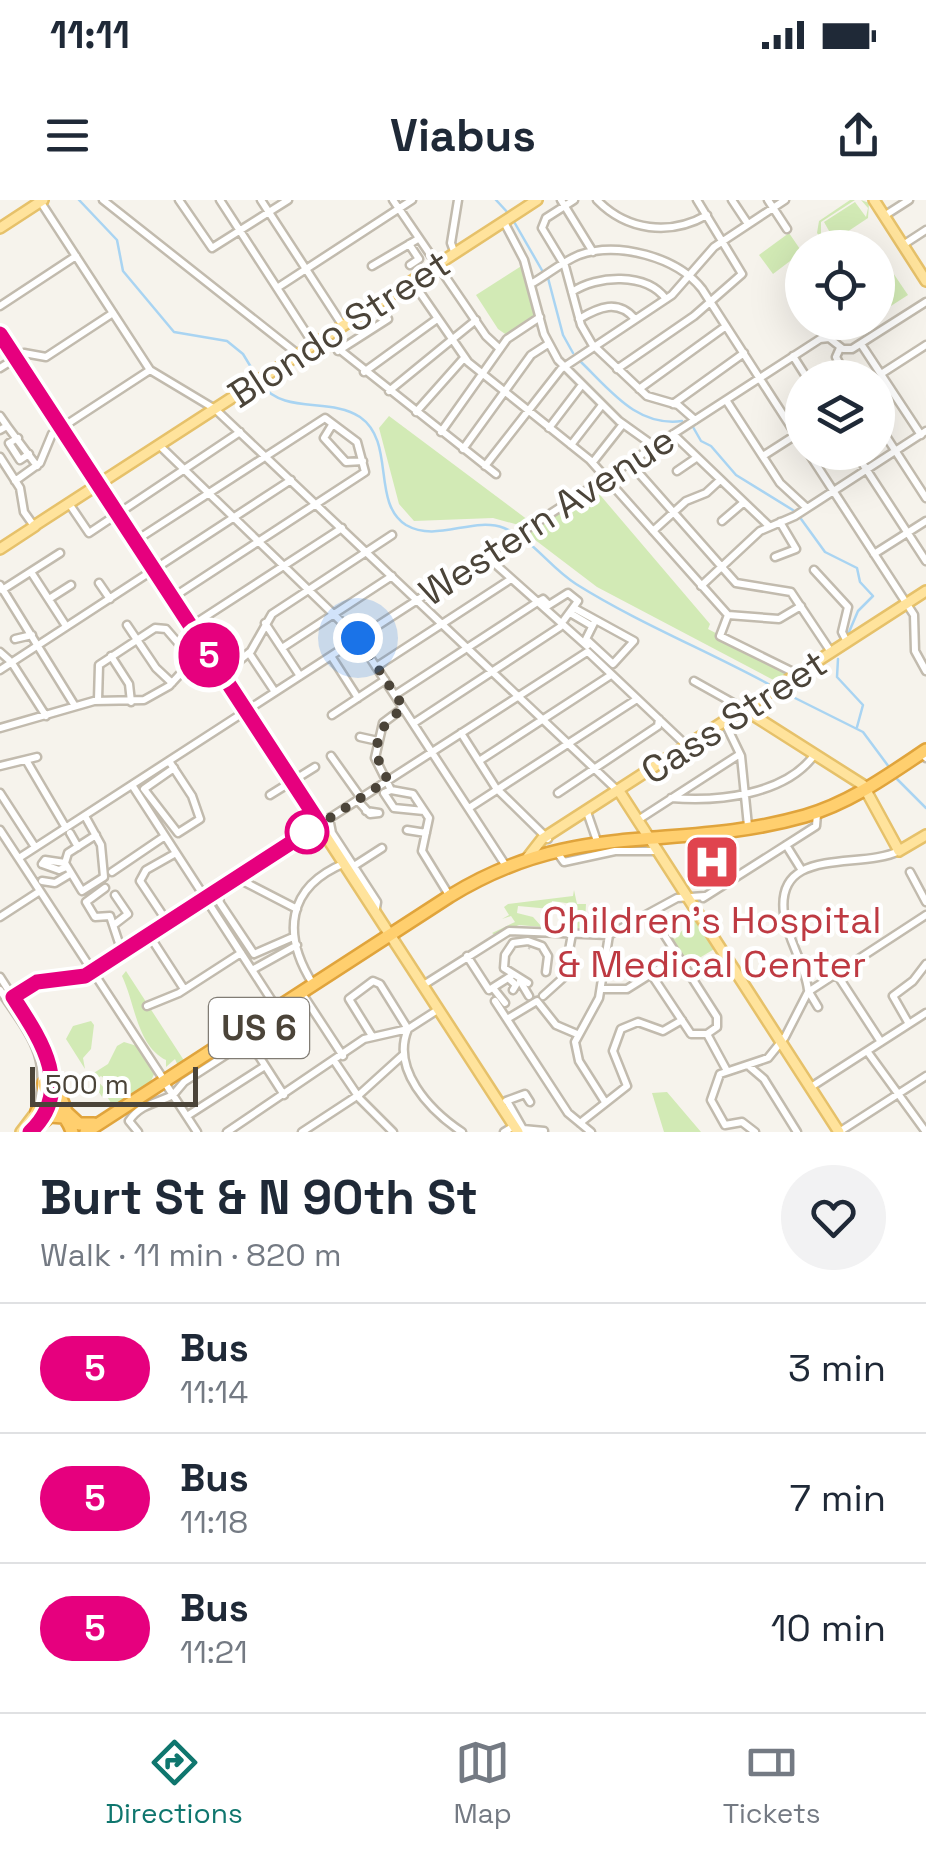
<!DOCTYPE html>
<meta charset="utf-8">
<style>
:root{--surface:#fff;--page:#f2f2f3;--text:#1f2937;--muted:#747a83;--line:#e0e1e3;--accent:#0f766e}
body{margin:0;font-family:"Space Grotesk",sans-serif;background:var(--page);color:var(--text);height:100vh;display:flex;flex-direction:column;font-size:38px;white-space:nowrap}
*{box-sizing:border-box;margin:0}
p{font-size:32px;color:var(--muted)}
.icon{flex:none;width:55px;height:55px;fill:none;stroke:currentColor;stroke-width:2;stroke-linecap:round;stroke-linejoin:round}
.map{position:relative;height:932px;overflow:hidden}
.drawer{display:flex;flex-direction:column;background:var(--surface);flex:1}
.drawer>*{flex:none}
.badge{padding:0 20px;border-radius:32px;font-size:35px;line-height:65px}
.controls{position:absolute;left:785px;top:30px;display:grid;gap:20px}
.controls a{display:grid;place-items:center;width:110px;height:110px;border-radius:50%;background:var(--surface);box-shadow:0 10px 40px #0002;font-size:50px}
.scale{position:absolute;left:30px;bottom:25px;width:168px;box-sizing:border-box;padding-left:10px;border:5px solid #4b4439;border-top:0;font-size:28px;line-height:35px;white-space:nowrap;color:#4b4439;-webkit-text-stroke:8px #fff;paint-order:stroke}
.you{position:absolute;width:50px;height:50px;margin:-25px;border:8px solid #fff;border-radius:50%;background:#1a73e8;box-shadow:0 0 0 15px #1a73e833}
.map>.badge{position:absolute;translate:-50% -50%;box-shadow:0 0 0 5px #fff}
.round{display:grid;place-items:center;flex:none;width:105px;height:105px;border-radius:52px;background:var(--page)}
.summary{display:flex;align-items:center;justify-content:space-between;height:170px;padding:0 40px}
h1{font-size:48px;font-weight:700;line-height:75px}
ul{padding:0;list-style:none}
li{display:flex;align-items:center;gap:30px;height:130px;padding:0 40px;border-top:2px solid var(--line)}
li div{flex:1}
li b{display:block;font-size:38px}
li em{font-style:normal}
li .badge{min-width:110px;font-weight:700;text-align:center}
.status{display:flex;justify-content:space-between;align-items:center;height:70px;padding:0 50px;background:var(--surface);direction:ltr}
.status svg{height:28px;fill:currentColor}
header{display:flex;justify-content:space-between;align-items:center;height:130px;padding:0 40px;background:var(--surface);font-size:45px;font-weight:700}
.tabs{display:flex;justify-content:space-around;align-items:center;height:140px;border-top:2px solid var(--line);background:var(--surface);font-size:28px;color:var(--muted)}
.tabs a{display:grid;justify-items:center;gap:5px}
.tabs .current{color:var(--accent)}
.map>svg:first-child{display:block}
</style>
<div class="status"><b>11:11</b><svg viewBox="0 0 49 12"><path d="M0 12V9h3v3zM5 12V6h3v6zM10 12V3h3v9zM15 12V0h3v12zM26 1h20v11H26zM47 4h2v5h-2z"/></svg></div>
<header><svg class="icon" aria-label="menu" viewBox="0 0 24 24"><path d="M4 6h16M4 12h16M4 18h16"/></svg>Viabus<svg class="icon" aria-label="share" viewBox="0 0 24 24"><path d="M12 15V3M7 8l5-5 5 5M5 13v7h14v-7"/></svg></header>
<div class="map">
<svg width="926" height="932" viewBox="0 0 926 932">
<rect width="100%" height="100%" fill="#f6f3ec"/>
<path fill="#d2eab5" d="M850,0H855L821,22V36L833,38L824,22L855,2L866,17L868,8L861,0L869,3L868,18L835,40H823L817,33L819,21Z
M789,33L802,52L773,74L759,55Z
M887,64L908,95L880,113L878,70Z
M523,65L537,116L508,136L498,129L476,95Z
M389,216L532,323L526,327L493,318L414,321L399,304L379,228Z
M595,289L710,424L708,429L794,474L779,483L597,387L526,333Z
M574,690L577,704H586L585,722L608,725L610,717L611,730H568L573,704L552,701L551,709L518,706L517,713L533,717L542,727L519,725L495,735L492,733L515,722L511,716L502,719L509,715L504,707L508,704L573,696Z
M689,705L716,748L686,766L665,734L674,730L670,735L675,739L685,727L689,728L693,718Z
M126,771L185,862L178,866L175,859L166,867V860C137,846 135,803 122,776Z
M91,821L94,825L91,849L83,858L85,869L66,839L73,826Z
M124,842L137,846L155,872L151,881L113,906L106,895L109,882L101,876L96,879L104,888L102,897L89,876L108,864L117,846Z
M667,892L701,932H664L652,893Z"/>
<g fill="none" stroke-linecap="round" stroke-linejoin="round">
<path stroke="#a9d4f2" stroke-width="2.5" d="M79,0L117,40L123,71L174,132L227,141L243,154L257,177
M496,0L509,14
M513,20L543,72
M548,78L563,135L573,153
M581,162C611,191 637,227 682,221
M261,184C284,215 330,197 360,217C396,242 371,303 406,325C437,343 473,316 504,328C534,340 549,367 576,384C638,423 708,451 772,486
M693,227L701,241L711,246L736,275L796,312L825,352L857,368L860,382L873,396L858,411L849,432
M838,459L837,477L863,505L857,527
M779,490L863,532L889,567
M896,578L926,608"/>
<path stroke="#d4d0c8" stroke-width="6" stroke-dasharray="6 3" stroke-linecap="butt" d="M529,746L531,747"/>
<g stroke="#c2bbae" stroke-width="11">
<path id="minor" d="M103,0L299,155
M179,0L212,48L288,0
M220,0L314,145
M261,0L343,126
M393,0L486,136L500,149
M561,0L593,52
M574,0L546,18L542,28L565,66L581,125L592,144L647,196L678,205L695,220
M597,0C627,31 670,36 707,15
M732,0L748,24
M768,0L787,29
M40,1L150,170L215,209L618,591
M884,16L909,0
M504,22L524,60L544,134L558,160L619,221L654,246
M906,43L926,30
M409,44L419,59L410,65
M455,54L451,43L458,0
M372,66L418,39
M412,81L468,162L590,260L728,415
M531,84C547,75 562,62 579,55C618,41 677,57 702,89L802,244
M277,88L412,0
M572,92C597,75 646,72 666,99
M0,106L76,56
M579,119C599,107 618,99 635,119
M325,138L496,274
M861,144L921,235
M840,148L836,157L847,178
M338,151L388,119
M793,156L807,178
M0,168L24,153L46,157L113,113
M617,169L694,116L742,74L697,0
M364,172L437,119
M881,174L926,145
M639,189L726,126
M389,191L476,120
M726,200L780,283L807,308
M673,204L744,153
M416,212L464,158
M0,216L7,226L0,230
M878,224L926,298
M332,225L324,238L346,262L363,261
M7,226L37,266
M549,228L581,186
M441,232L507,139L540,117
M673,234L769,326
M18,238L9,243L20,260L29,254
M159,245L356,436L506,666
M571,245L602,205
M463,249L531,155L548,144
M808,252L914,415L915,451L926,471
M855,252L926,361
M763,256L802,231
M0,257L20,288L24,312L34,326
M593,262L623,224
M629,262L736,383L791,392L831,452
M485,266L561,169L672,95L714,47L785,0
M677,271L696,258
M15,281L40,263L52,234L150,170
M70,305L89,333L240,232
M722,321L743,303
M653,331L686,301L706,293L719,281
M135,341L325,218L357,242L365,272L172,398
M874,354L926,321
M485,355L587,446
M775,357L796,349L780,322
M814,370L848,407L842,432L847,442
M31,372L66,426
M99,383L110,399
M0,385L75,506
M701,386L760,331L795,316L926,231
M2,390L60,353
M49,399L71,385
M536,403L543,399L549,405L568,393L578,401L564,420
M574,408L634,441L613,464L586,439L595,421
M570,413L592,426
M728,415L720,436L797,474
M728,415L779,419L801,406
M265,423L300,476
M127,425L156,468L172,483
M188,428L342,328
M15,439L32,435
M282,448L392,376
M0,452L9,460
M588,452L687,546
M249,453L275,492
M111,456L129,484L131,502
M331,456L358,498
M12,463L46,516
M376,467L511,379
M0,470L291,280
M222,475L251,451L272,414L392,335
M694,481L744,509
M395,495L536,403
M98,500L99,465L155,428L166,429L192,459
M332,515L385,480
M414,523L560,427
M725,523L741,556L748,626
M0,528L94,501L144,500L169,486L204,448
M461,533L496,588L548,639
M360,537L378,541
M331,556L361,598
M925,557L926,558
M26,560L66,628
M169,561L190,593L192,596L200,619L178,633L144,589L174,568
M479,561L611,475
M0,566L37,557
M132,585L276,807
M391,590L413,594L429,618L422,651L449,695
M391,590L375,558L383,523L403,508
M391,590L384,593L394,608L424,611
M0,593L35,647
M558,593L658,526L659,519
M270,595L315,567
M671,598C718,602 786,595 815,554
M357,600L370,614L379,613L366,611
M469,608L637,499
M587,612L597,641
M329,618L332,633L377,702L376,708
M638,620L740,554
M0,630L164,880
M407,630L426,633
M70,633L78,647
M786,645L801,669
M559,655L564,662L615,651H658
M19,658L820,139L829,138L843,149H852L926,102
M65,663L82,691L104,677L101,645L85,616
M65,663L45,660L42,664L59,670L66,667
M65,663L68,653L96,635
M354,666L382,648
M112,672L165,636
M910,672L926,702
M237,678L297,709
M42,681L55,683L70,674
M105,688L86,702L95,717L110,716L122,752
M218,691L220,703L254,754L293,737
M703,698L816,626L817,614
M651,714L717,817V827L707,834
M0,717L40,691
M168,723L140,681L146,670L176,653
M115,724L128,714L115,695
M149,735L184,789
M467,756L489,790L511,776
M252,770L297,745
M836,773L881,842
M651,774L691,834H707
M0,777L42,842L52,877
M508,778L516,785L513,790
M520,781L529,796
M528,783L504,768L505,755L513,743L528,741L542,746L548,756L546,772
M313,784C282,735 286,687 345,663
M422,786L509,731L609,735L677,698L705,696
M493,788L505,803
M601,789H627L678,757
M0,790C29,834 52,855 37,910
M808,790C805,764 788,741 784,714C775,645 860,670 899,651
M809,792L818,807
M543,796L564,777L572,734
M13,797L37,782L85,776L587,452
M305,798L343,856
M495,801L568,913L591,932
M147,806L179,793L241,753
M507,819L537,801L556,825L577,834
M909,824L893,796L913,781L926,764
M707,834L726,869
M246,836L284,895
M372,836L349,799L373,781L380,784L408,829C391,869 429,910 462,932
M867,851L926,932
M335,862L360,899L393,932
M750,867L764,879L797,932
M167,886L197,932
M811,887L926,813
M506,901L525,894L530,902
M507,901L523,929L544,931
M605,902L579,861L575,842L599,798L609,735
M187,916L265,866
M580,923L627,886L613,851L621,829L638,822L663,831L682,820
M725,925L711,900L720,874L768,858L785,837L808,792L926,715
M725,925L742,922L755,932
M138,932L129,921C140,904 157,903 173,895L184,882L232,851
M227,932L364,839L408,829L439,809
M302,932L360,894L403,855
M504,932L514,926
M839,932L926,876"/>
</g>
<g stroke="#e6c16a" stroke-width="14">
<path id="major" d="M874,0L926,81
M0,28L43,0
M0,134L518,932
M34,326L537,0
M0,349L35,326
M745,510L863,585L899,651L926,635
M619,591L839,932
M528,657L542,639L926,391
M21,932L37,911"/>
</g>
<g stroke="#e0a43c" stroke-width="16">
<path id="highway" d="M52,878L65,908
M44,883C47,906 67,912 72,932
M37,911L54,901L79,924H94
M31,932L50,916L63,917
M86,932L450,696C578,617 675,653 805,616C850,603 887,576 926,550"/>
</g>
<use href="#minor" stroke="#fff" stroke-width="6"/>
<use href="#major" stroke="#ffe39c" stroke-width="9"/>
<use href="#highway" stroke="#ffcf6e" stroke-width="11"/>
</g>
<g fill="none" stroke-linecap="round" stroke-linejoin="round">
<g stroke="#fff" stroke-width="22">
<path id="line" d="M0,134L320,624L85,776L37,782L13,797C39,837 76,889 30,932"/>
</g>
<use href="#line" stroke="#e6007e" stroke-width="15"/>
<path stroke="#4b4439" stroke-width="10" stroke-dasharray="0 18" d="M307,632L304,635L388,580C369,551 375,527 404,508L358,438"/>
</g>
<defs>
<g id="hospital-square" transform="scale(2.875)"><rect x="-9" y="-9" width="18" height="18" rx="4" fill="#e0444e" stroke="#fff"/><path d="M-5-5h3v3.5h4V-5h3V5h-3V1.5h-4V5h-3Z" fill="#fff"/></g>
</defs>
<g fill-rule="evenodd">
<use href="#hospital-square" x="712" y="662"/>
</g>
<circle fill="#fff" stroke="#e6007e" stroke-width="5" cx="307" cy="632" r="20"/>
<g text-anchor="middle" stroke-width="9" stroke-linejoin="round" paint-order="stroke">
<rect fill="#fff" stroke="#817c74" stroke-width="2.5" x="209" y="798" width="100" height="60" rx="8"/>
<g font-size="35" font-weight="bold" fill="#4b4439">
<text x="259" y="840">US 6</text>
</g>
<g font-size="38" fill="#4b4439" stroke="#fff">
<text transform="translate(339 129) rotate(-33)" y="13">Blondo Street</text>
<text transform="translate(547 316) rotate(-33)" y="13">Western Avenue</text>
<text transform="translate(734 517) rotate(-33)" y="13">Cass Street</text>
</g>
<g font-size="38" fill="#be3a42" stroke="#fff">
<text x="712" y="733">Children's Hospital<tspan x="712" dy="44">&amp; Medical Center</tspan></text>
</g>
</g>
</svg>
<div class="controls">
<a><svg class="icon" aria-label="locate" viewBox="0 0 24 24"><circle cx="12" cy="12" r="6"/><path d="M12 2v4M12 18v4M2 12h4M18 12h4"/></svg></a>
<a><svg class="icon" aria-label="layers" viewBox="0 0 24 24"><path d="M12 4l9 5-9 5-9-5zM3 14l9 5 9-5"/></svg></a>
</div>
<div class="scale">500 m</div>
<div class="you" style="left:358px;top:438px"></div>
<b class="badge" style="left:209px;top:455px;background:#e6007e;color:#fff">5</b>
</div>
<section class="drawer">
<div class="summary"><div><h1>Burt St &amp; N 90th St</h1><p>Walk · 11 min · 820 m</p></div><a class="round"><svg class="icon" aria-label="heart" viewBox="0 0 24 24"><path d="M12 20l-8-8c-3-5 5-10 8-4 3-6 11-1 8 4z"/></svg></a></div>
<ul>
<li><span class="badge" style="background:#e6007e;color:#fff">5</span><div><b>Bus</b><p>11:14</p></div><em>3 min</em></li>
<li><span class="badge" style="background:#e6007e;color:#fff">5</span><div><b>Bus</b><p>11:18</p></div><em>7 min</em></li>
<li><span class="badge" style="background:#e6007e;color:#fff">5</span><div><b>Bus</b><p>11:21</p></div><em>10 min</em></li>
</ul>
</section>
<nav class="tabs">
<a class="current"><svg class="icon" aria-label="directions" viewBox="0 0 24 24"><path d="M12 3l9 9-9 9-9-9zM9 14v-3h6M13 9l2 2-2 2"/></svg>Directions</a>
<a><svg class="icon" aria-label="map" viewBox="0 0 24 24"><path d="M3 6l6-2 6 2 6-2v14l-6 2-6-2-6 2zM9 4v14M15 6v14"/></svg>Map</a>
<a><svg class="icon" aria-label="tickets" viewBox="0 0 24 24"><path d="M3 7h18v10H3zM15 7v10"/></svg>Tickets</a>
</nav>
